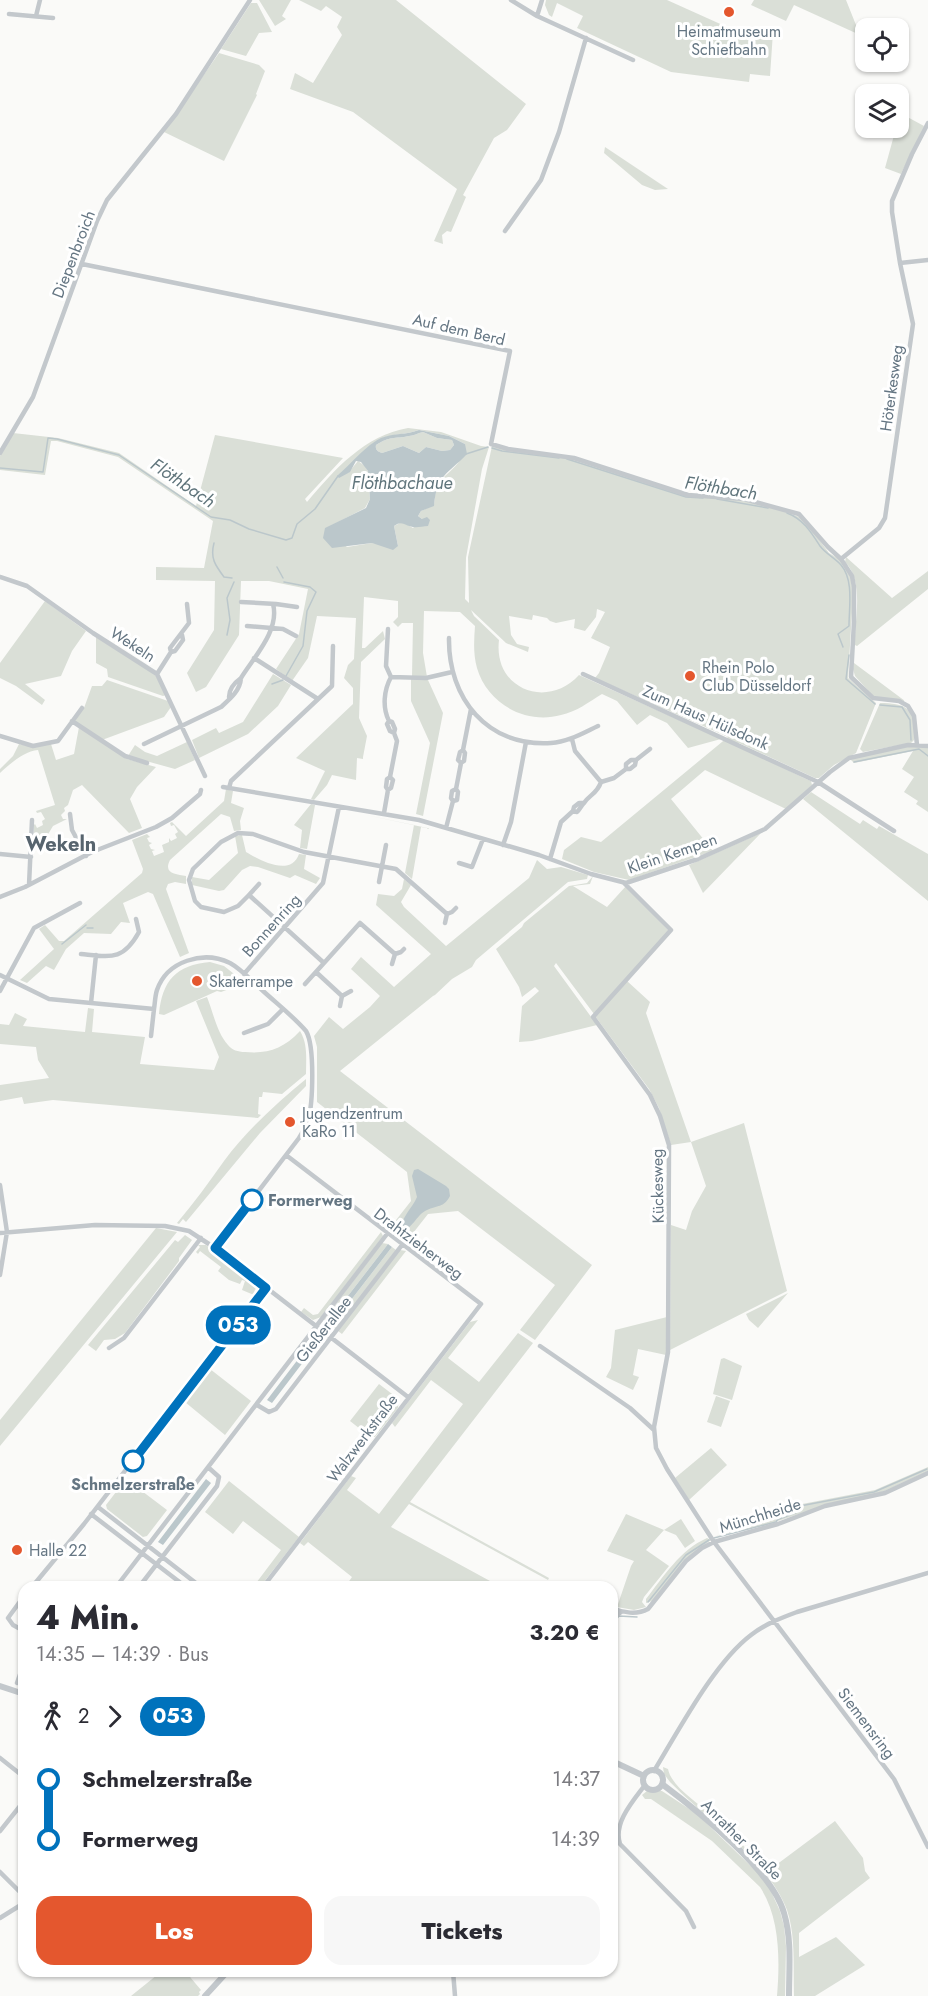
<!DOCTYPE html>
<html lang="de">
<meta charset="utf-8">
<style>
:root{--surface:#fff;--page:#f7f7f7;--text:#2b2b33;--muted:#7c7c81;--accent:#e4572e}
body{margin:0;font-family:Jost,sans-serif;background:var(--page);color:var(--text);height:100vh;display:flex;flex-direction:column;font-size:22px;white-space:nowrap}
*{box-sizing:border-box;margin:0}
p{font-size:20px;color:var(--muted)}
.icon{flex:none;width:33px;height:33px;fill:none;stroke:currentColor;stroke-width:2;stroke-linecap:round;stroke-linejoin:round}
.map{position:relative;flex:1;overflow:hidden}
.side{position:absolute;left:18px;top:1581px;width:600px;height:396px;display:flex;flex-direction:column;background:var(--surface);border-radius:18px;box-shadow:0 2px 4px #0004}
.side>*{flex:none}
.badge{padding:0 12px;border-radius:20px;font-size:21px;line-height:39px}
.tools{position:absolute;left:855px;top:18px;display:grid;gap:12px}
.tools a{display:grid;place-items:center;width:54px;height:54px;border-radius:12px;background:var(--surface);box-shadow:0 2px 4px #0004;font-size:30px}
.map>.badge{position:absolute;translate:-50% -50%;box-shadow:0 0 0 3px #fff}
.legs{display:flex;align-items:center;gap:9px;height:66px;padding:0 18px;font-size:20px}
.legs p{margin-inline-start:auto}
.overview{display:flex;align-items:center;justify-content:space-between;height:102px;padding:0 18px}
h1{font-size:33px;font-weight:800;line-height:45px}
.button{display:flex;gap:12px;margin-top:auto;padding:12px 18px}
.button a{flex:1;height:69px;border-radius:18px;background:var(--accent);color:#fff;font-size:24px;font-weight:800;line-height:69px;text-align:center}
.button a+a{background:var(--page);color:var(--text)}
ul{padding:0 18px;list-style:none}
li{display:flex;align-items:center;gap:21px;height:60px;font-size:22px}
li i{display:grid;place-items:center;width:9px;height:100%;margin:0 8px;background:currentColor}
li i::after{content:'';width:15px;height:15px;margin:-8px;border:4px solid;border-radius:50%;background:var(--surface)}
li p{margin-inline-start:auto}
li:first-child i{background:linear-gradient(#0000 50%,currentColor 0)}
li:last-child i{background:linear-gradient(currentColor 50%,#0000 0)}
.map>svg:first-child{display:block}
</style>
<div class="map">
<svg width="928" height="1996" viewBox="0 0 928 1996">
<rect width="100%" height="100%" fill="#fafaf8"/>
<path fill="#dadfd7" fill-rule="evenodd" d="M259,0H291L282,16L286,19L275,26Z
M299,0H396L526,104L507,130L494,138L463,195L466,197L451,232L447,231L442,235L443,244L434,241L457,189L353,112L290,89L295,73L313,83L342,35L337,27L342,17L326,6L321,11Z
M546,0H667L727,27L773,32L770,76L750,74L749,82L671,72L577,28L583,16L557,3L552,17L549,15L545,5Z
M754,0H846L860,35L794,5L786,21L751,5Z
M251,3H257L272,32L259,33L246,56L221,49Z
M219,53L259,65L265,71L256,94L257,95L224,161L164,132Z
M900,113L924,126L901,174L885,168L896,128H898Z
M605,147L668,189L655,190L642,185L604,153Z
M408,428L441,432L481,446L489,447L482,469L466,558L465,599L469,603L468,557L492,446L564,457L687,496L736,500L765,505L803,518L829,553L839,559L851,577L853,596L848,678L876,703L856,753L834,765L819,778H815L739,743L736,745L804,778L811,781L812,785L786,809L705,770L671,799L713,851L629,880L594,872L562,859L564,850L581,837L601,842L728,737L595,678L599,673L610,647L591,638L605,612L597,609L596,617L585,631L574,628L575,619L556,623L550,621L547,618L533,615L532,620L509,616L511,635L517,644L529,647L528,652L506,643L471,610L474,616L499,640C493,689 547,710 579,675L721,739L688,748L667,723L650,715L637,725L617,701L602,694C589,702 576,712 561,715C525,725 487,703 477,668C473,654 474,640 475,626L460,612L424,611L423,653L427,677L412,676L413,623H402L398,627L393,622L398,617V601L364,597L362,648H365L383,631L385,639L361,662L359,718L367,736L363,757V759L357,758L356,780L332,775L327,785L314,800L311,799L325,771L296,758L353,704V688L344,678L348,665L354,659L356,618L317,616L308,658L292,681L276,669L299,634L308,589L269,581H241L239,635L206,687L196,692L187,673L214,630L215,581L156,580V567L204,568L213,521L118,457L57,441H51L45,475L0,470V456L13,433L58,438L119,453L196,506L215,435L343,458L305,499L307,502C334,470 365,435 408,428ZM419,430L449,436L465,444C463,450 462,458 458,463C441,483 437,475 434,505L421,511L418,516L422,519L413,528L402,522L394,526L398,546L372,543L347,547L325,529L365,508L370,499L368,471L365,466L358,461L348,473H341C356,464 364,446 381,439C394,433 406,435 419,430Z
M423,432L437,438L452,440L454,445L450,450L442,451L426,447L419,453L403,446L382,453C378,452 375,450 376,445C390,436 394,439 409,436C413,436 418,433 423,432Z
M846,557L892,598L928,571V589L857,646L855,645C854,620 865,582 845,562Z
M45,601L86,631L72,651L61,676L25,684L45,700L42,705L16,686L0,678V663Z
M96,637L151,672L156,676L166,695L163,696L108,677L107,669L96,663Z
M854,663L905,701L881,699L873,696L855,676L853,669Z
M273,674L291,685L278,706L248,734L199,758L192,740L216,728L219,733L243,722Z
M411,679L428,680L443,713L423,816L416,814L430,743L411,701Z
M107,680L168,701L171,707L164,717L102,740L74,721L84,708L92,686H102Z
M880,703C908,703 917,710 914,740L911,743L863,752L860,749Z
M79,727L127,759L156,767L137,787L130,799L142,828L129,833L82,785L73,790L68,805L64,808L65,811L61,815L63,819H67L53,826L47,836L49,841L33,849L34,825L35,824L37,828L43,825L42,821L45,819L41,812L37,813L36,811L55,805L38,750C24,751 10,764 0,773V769L13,756L19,744L32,747L51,744L56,760L74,754Z
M187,742L195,760L175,769L128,756L135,745L145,752L157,756Z
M911,746L928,748V812L916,804L918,801L904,792L914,777L902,769L913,751L854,763L850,759Z
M226,789L233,791L231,803L244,808L240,821L241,830L234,831L230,817L221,814L170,860C163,874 176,874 186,876V884L175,882L168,884L166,889L189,953L180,957L153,894L148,892L123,903L130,923L121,922L111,934L84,933L66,949L54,970L46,966L27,983L20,980L54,949L39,929L45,925L59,941H64L142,873L143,869L132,840L147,834L150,837L147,838L149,842L152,843L149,845L151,849L155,850L152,851L154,856L164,852L162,845L169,842V838L171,841L177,838L175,834L178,832L174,825L171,826L170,823L172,822L186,836L224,801Z
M811,792L860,824L863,820L877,829L879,826L928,854V901L803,799Z
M311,804L315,805L307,849L300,848L302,830L294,825Z
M361,814L432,829L421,827L412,879L405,873L414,825Z
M761,833L703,893L689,865Z
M242,835L246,852C261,861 291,877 299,854L306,855L304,869L320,878L316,884L295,875L290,878L258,867L250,866L242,870L224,890L219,891L192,885V877L209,880L238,853L235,836Z
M537,860L547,869L561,867L588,875L587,879L568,882L476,960L472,967L452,979L435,995L433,996L340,1071L592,1265L535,1340L520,1330L555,1285L458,1211L428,1214L406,1242L389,1229L411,1201L407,1172L317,1102V1047L314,1036L329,1017L343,1029L370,1007L380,996L351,969L361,957L394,987L431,954L376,905L378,894L394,896L402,889L404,879L411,885L401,902L404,907L446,946L529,878Z
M593,876L590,884L573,886L607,907L626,886L669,931L594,1014L556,963L554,966L597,1025L532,1041L519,1042L522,1006L539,991L535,987L522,997L519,987L496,949L522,927L524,923L569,886L587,883Z
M210,962L224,966L243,981L240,985L221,992L217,991L164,1015L159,1014C162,981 176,965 210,962Z
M627,981L650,1002L646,1013L691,1142L744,1123L787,1291L670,1350L671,1225L686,1230L692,1211L706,1186L691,1142L671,1145L659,1108L649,1089L595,1016Z
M207,997C213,1012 217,1033 228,1045C232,1050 238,1052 245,1052C268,1054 283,1049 300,1031C308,1044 306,1059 306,1074L282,1094L263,1092L262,1097H259L258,1114L261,1115L258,1118L53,1100L24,1104L22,1097L0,1101V1085L49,1078L38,1060L36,1047L0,1044V1024L9,1025L15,1013L27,1019L23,1026L85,1032L88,1008L94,1009L92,1032L145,1037L140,1064L214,1070L219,1057L196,1001Z
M306,1079V1086L260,1133L186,1222L183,1219L179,1224L177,1223C194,1203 209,1182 224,1161C246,1131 278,1102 306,1079Z
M156,1228L177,1232L0,1446V1420Z
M381,1232L383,1236L321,1317L313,1320L301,1312L304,1308L313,1315L318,1314Z
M185,1235L192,1240L179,1258V1261L125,1333L115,1339L104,1340L96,1351L88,1345L175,1240L178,1242Z
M382,1243L388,1244L327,1323L324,1320Z
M198,1245H206L256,1283L259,1292L255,1289L254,1295L242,1290L245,1281L242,1280L240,1284L229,1280L218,1271L221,1267L200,1251L198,1254L196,1252L200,1247Z
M392,1247L396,1250L336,1329L331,1326Z
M400,1250L406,1251L342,1334L338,1331Z
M788,1293L758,1328L749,1320L746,1314Z
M667,1317L666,1355L638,1349L633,1375L639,1377L633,1390L606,1377L611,1368L615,1330Z
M478,1320L448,1358L479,1382L518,1333L533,1343L410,1502L549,1578L548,1580L409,1504L391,1527L501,1587H345L352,1577L308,1542L304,1546L300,1543L351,1476L356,1478L347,1490L379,1514L463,1404L431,1380L395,1427L392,1423L470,1322Z
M724,1358L742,1366L732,1400L713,1394L721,1359Z
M210,1369L251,1401L225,1435L185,1402Z
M379,1384L396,1397V1400L399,1397L398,1408L375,1437L369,1436L350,1421Z
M716,1396L730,1401L721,1427L707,1422Z
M711,1448L727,1465L689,1500L675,1478Z
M928,1467V1471L885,1491L805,1512L769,1524L713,1537C735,1531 755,1523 777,1518L771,1510L875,1490Z
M126,1479L167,1510L147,1536L143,1537L107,1509L106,1505Z
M229,1481L299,1537L260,1587H253L281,1550L243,1521L233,1534L205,1512Z
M626,1514L664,1530L681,1519L695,1541L685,1548L676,1535L664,1530L646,1550L669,1566L644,1597L642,1602L646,1607L634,1610L617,1607L631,1566L634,1561L607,1551Z
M707,1538L711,1540L694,1553L652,1601L646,1603V1599C664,1576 680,1550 707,1538Z
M663,1767L668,1769C672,1788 698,1802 712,1816C731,1834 751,1852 768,1871L835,1821L863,1858L865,1871L870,1878L799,1933V1957L836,1937L865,1965L815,1996H794C793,1968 796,1936 787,1910C769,1861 706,1819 670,1782L664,1774Z
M647,1791H662L697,1814L758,1873L769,1887L780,1911L784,1926L786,1946L785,1996H777C780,1960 780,1917 760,1887L712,1841L651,1799H645L642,1795Z
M162,1971H185L201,1990L199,1992L200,1994L198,1996H131Z"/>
<path fill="#bbc7cb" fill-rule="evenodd" d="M419,430L449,436L465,444L467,454C447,475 437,474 434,506L421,511L418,516L422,519L427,517L430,520L428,526C423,526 417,528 413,527C404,526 403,520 394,526L398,546L393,550L372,543L332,548L323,538L325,528L366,508L370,499L368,471L361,462L356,461L350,472L339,478L337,476C350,465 366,445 381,438C394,433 406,435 419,430ZM423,432L437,438L452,440L454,445L450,450L442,451L426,447L419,453L403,446L382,453C378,452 375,450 376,445C390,436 394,439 409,436C413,436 418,433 423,432Z
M418,1169L446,1186L449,1189L450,1196C444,1208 437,1205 427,1210C416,1215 413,1229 401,1231C400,1218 412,1209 417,1197L412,1176L414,1170Z
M388,1244L392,1247L331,1326L327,1323Z
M315,1337L320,1340L272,1403L267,1400Z
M206,1479L211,1483L163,1545L158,1542Z"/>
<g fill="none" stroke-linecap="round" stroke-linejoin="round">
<path stroke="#bbc7cb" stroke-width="1.5" d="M492,448L502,451L559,458
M466,454L488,447
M567,459L686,497L703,498
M0,468L43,472L48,438L57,439L119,455L211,517L230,520L249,529L286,540L292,538L297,524L315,509L338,476
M717,499L768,508
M787,513C803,519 811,532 820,546C826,554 835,558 841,565C854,580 849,607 849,626L838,634L843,647
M214,543C210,558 215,565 224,577L232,578
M277,567L283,578
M284,582L310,587L316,592L307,611L303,646L286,676
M227,635L230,620L227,598L234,582
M849,655L846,679L875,704
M272,684L283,680
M880,705L902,707L910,720L911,740
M854,762L919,749L928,756
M87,928H93
M62,944L86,925
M779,1519L800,1511L802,1506
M714,1538L776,1522L784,1509L874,1492L927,1469
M648,1602L686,1555L709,1540
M612,1624L619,1616L637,1617"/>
<path stroke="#c3c8cc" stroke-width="4.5" d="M511,0L537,16L633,60
M9,14L53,18
M36,16L40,0
M537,16L542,0
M505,231L541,180L559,132L586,38
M900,263L928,260
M82,264L510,351L491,444L508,449L574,458L688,495L744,499L799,514L828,547L841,559L852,576L854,587V622L851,677L873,698L899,701L908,706L914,716L917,745
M0,453L33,397L97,221L107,200L176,114L250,0
M841,559L879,528L885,518L913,324L900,263L892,212V201L912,154L928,123
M0,577L27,586L93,633L157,674L205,776
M241,602L276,604L297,607
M247,626L283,629L296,636
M449,638C448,698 487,747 551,743C568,742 583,733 598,726
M171,652L170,648L189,623L187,604
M254,658L318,699
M157,674L171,652L175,651L183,640L182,635
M583,674L818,782L894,831
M391,677L426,678L452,672
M229,697C229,689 234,683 241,678
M72,721L125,756L147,763
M389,721L387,724L390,731L394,733
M0,736L33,746L58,741L82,708
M572,739L575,751L601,782
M144,744L221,707C230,699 240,691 241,678C254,657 280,630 273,604
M461,763L458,760L460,752L463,750
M626,769V764L631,760H636
M223,787L419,820L539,855L591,874L626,883L698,859L765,829L830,772L849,758L908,745L928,746
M229,788L231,781L332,686L333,646
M388,790L386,787L387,779L390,777
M453,801L451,798L452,791L456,789
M573,811L574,807L579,803H584
M384,813L388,790L391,788L393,780L390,777L397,741L394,733L395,729L392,722L389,721C382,707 384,690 391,677L386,666L388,629
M70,814L72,830L86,856
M446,828L453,801L457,800L458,792L456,789L461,763L464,761L465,753L463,750L471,709
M503,845L511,822L526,742
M0,854L31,857
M550,859L561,822L573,811L577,812C580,809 581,806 584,803C590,794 597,794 601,782L614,778L626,769H630L635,765L636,760L650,749
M459,863L472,867L483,839
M379,882L386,845
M624,883L671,930L593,1017L650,1095L660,1116L669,1145L668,1352L654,1427L656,1448L667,1469L714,1542L894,1779L928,1847
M29,885L32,820
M249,895L259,884
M0,897L25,887L92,852L156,827L172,818L200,794L201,790
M447,914L452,912L456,908
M81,954C111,957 123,961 139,932L136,919
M395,954L360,923L324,963L249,895L238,906L224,912L201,907L195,901L189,880L193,869L221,842L238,833L253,834L304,852L396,869L447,914L445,923
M392,964L395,954L401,952L404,949
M316,972L342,996
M244,974L323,883L339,807
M0,975L49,999L154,1009C155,1003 155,996 157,990C167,961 203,950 230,963C241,969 252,981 262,990C276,1003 293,1016 306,1031C315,1046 313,1103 308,1121C306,1127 302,1133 299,1138L215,1248
M305,984L324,963
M0,991L34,928L80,903
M91,1003L96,955
M340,1006L342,996L351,991
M244,1033L268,1024L283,1009
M151,1036L154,1009
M0,1185L7,1232L0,1275
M0,1233L95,1225L165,1226L189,1231L215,1248L408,1397
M540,1346L630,1408L654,1430
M109,1348L124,1338L201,1238
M257,1405L269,1412L276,1409L402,1245
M98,1507L201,1587
M91,1514L186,1587
M32,1587L84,1524L266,1288
M116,1587L387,1234
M139,1587L217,1486L219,1477L209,1468
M263,1587L481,1304L286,1155
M24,1596L8,1618L13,1625L24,1631
M612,1608C623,1613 637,1615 648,1609L686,1561L702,1548L714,1542L778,1524L825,1506L885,1493L928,1473
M612,1619L621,1612
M17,1683L24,1663
M0,1758L24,1777
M654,1771C679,1730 714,1663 751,1635C765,1624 781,1618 797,1612L928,1573
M645,1785C633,1801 613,1823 620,1844L686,1911L694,1927
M0,1831L24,1801
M0,1872L24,1896
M0,1918L24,1903
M453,1971L455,1996"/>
<path stroke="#c3c8cc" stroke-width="6" d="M0,1686L24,1694
M612,1761L644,1776
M643 1780a10 10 0 1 1 20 0a10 10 0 1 1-20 0Z
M662,1784C698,1811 772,1870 784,1913C792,1940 789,1968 789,1996
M205,1996L228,1971"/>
</g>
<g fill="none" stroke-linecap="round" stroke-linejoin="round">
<g stroke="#fff" stroke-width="14">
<path id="line-1" d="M133,1461L266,1288L215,1248L252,1200"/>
</g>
<use href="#line-1" stroke="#0072bc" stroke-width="9"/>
</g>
<g fill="#e4572e" stroke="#fff" stroke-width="2">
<circle cx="729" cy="12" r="6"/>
<circle cx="690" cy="676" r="6"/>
<circle cx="197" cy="981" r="6"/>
<circle cx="290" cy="1122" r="6"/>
<circle cx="17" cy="1550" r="6"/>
</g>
<g fill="#fff" stroke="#0072bc" stroke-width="3">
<circle cx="252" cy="1200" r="10"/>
<circle cx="133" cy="1461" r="10"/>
</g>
<g text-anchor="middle" stroke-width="6" stroke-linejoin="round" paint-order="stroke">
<g font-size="16" fill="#657683" stroke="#fff" text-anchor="start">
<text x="729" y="37" text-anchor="middle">Heimatmuseum<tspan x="729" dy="18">Schiefbahn</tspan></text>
<text x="702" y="673">Rhein Polo<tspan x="702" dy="18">Club Düsseldorf</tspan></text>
<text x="209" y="987">Skaterrampe</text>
<text x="302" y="1119">Jugendzentrum<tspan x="302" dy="18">KaRo 11</tspan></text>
<text x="29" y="1556">Halle 22</text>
</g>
<g font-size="16" fill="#657683" stroke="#fff">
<text transform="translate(73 254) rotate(-69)" y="6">Diepenbroich</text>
<text transform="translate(459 329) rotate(13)" y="6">Auf dem Berd</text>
<text transform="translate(891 388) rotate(-82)" y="6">Höterkesweg</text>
<text transform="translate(133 644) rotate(33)" y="6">Wekeln</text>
<text transform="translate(706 717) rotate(24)" y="6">Zum Haus Hülsdonk</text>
<text transform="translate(672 853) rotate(-19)" y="6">Klein Kempen</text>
<text transform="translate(271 925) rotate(-48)" y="6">Bonnenring</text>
<text transform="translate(657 1186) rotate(-91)" y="6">Kückesweg</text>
<text transform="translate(419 1243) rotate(37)" y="6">Drahtzieherweg</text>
<text transform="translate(323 1329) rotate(-52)" y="6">Gießerallee</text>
<text transform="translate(362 1438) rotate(-53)" y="6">Walzwerkstraße</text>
<text transform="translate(760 1515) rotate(-17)" y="6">Münchheide</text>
<text transform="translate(867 1723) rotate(53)" y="6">Siemensring</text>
<text transform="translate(742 1839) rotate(45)" y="6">Anrather Straße</text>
</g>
<g font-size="16" font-weight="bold" fill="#657683" stroke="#fff" text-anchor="start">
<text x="268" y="1206">Formerweg</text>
<text x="133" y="1490" text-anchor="middle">Schmelzerstraße</text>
</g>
<g font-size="18" font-style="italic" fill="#60757c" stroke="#fff">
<text transform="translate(183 483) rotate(34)" y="6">Flöthbach</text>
<text x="402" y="489">Flöthbachaue</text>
<text transform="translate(721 488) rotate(9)" y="6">Flöthbach</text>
</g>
<g font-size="20" font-weight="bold" fill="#57646e" stroke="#fff">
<text x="61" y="851">Wekeln</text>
</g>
</g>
</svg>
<div class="tools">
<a><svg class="icon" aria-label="locate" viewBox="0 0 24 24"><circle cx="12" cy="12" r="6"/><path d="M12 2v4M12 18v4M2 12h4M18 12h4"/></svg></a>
<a><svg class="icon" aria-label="layers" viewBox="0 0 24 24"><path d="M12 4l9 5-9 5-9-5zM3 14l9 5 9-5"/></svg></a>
</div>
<b class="badge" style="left:238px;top:1325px;background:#0072bc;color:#fff">053</b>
<section class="side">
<div class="overview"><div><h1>4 Min.</h1><p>14:35 – 14:39 · Bus</p></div><b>3.20 €</b></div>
<div class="legs"><svg class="icon" aria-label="walk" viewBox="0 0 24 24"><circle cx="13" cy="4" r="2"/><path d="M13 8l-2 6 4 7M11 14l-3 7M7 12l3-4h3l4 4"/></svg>2<svg class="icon" aria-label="forward" viewBox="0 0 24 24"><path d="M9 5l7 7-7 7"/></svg><b class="badge" style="background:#0072bc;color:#fff">053</b></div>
<ul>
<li><i style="color:#0072bc"></i><b>Schmelzerstraße</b><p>14:37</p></li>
<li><i style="color:#0072bc"></i><b>Formerweg</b><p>14:39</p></li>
</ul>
<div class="button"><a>Los</a><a>Tickets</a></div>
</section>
</div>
